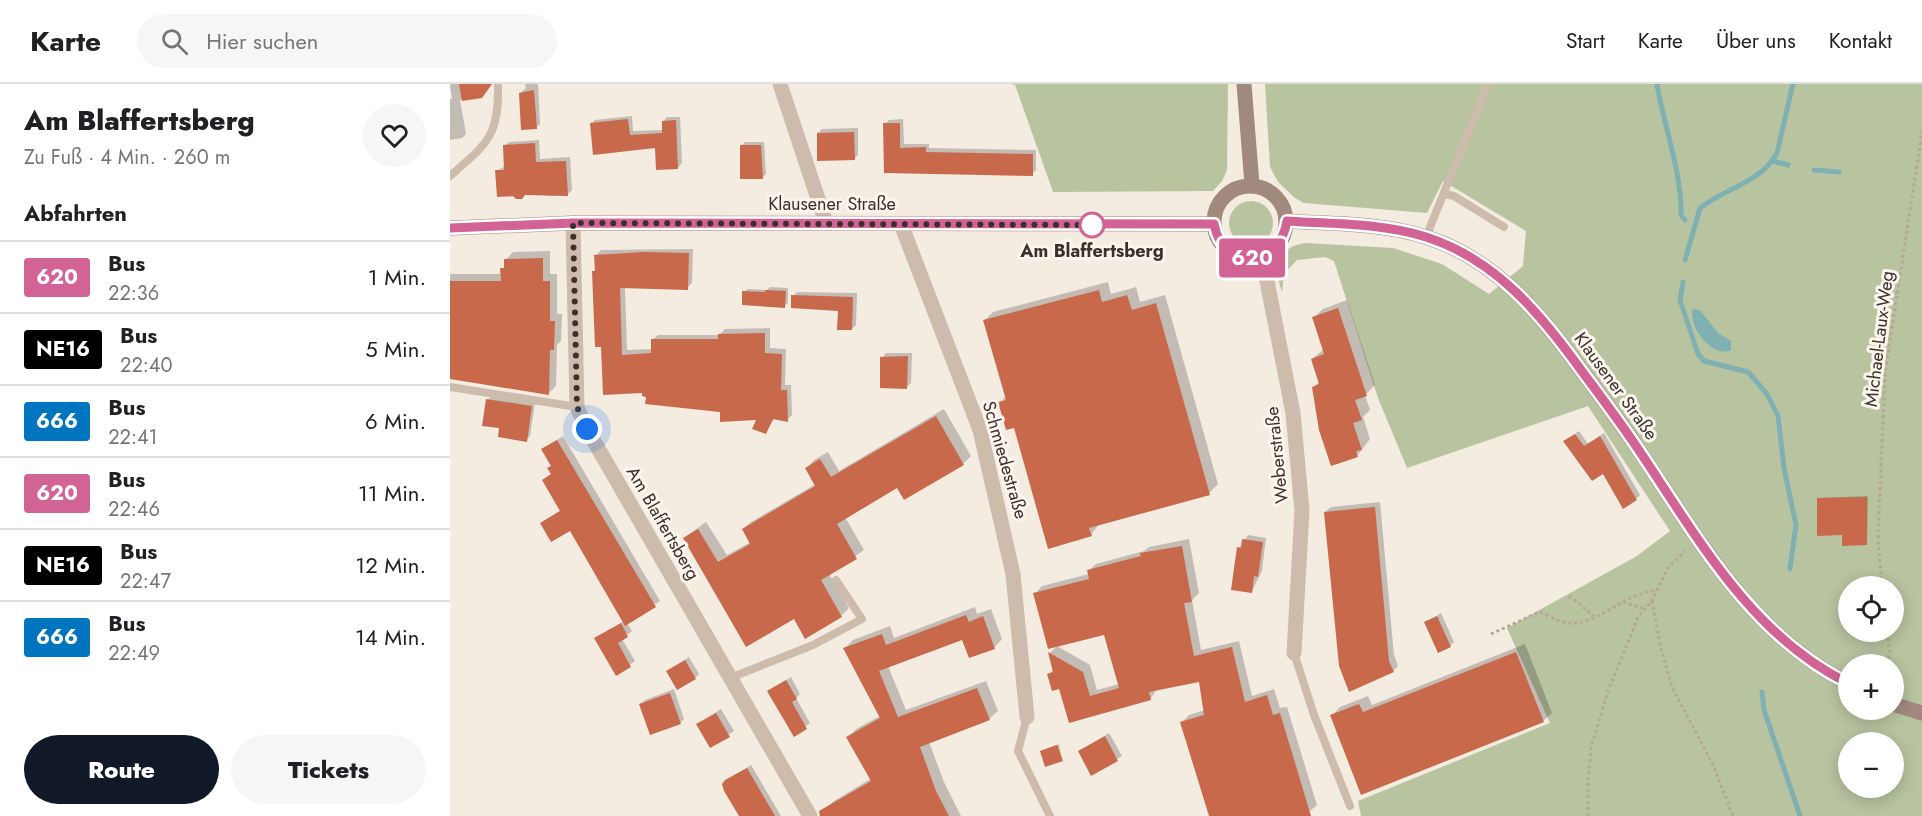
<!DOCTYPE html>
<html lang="de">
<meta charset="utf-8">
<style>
:root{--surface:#fff;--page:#f6f6f6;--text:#202124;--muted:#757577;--line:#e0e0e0;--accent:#111827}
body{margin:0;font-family:Jost,sans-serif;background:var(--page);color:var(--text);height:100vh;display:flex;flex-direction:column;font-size:22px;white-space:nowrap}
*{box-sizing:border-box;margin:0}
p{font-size:20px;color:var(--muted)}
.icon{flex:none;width:33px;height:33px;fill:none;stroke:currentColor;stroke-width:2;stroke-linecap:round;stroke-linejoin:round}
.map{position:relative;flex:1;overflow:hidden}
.sheet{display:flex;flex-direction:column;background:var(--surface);width:450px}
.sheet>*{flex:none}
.badge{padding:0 12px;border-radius:4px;font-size:21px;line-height:39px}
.controls{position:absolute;left:1388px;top:492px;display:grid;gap:12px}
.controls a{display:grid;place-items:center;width:66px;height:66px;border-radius:50%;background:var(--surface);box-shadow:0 3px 15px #0003;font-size:30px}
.you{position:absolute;width:30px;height:30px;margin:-15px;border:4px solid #fff;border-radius:50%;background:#1a73e8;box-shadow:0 0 0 9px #1a73e833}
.map>.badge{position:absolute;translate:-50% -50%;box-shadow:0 0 0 3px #fff}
h2{padding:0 24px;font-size:22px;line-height:54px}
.round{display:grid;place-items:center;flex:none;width:63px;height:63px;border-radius:32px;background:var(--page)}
.headline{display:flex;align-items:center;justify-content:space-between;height:102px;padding:0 24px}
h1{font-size:28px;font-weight:800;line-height:45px}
.button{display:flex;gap:12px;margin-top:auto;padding:12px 24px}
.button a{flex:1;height:69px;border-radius:36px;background:var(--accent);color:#fff;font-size:24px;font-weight:800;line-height:69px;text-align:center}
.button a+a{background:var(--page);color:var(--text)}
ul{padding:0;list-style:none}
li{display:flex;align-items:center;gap:18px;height:72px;padding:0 24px;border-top:2px solid var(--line)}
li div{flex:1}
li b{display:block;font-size:22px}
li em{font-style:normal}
li .badge{min-width:66px;font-weight:700;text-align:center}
header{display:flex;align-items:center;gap:36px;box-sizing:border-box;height:84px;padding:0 30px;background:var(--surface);border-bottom:2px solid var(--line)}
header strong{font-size:28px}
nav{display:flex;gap:33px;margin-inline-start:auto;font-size:21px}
.search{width:420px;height:54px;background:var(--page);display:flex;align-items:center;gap:15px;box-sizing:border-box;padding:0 21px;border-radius:33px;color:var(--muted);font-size:22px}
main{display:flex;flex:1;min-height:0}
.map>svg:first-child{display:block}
</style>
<header>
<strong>Karte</strong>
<div class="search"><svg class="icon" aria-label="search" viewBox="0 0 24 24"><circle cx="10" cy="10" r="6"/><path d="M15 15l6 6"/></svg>Hier suchen</div>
<nav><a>Start</a><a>Karte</a><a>Über uns</a><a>Kontakt</a></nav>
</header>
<main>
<section class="sheet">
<div class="headline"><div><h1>Am Blaffertsberg</h1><p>Zu Fuß · 4 Min. · 260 m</p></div><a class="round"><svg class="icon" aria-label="heart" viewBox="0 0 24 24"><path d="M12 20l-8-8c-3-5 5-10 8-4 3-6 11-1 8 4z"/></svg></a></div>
<h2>Abfahrten</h2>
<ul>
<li><span class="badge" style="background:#d26395;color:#fff">620</span><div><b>Bus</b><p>22:36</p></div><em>1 Min.</em></li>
<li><span class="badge" style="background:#000;color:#fff">NE16</span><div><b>Bus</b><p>22:40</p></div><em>5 Min.</em></li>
<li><span class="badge" style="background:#0075bf;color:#fff">666</span><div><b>Bus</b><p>22:41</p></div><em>6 Min.</em></li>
<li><span class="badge" style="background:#d26395;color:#fff">620</span><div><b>Bus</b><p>22:46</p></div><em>11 Min.</em></li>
<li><span class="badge" style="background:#000;color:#fff">NE16</span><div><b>Bus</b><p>22:47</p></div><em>12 Min.</em></li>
<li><span class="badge" style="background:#0075bf;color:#fff">666</span><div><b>Bus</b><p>22:49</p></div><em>14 Min.</em></li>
</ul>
<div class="button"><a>Route</a><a>Tickets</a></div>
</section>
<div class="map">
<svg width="1472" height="732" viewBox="0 0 1472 732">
<rect width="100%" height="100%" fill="#f4ebe1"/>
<path fill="#b8c4a0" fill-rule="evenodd" d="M560,0H778L777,86L772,97L763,107L603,108L565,1Z
M815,0H1472V732H911L908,717L1100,639L1057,544L1187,472L1220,447L1138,322L957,384L928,314L884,177L875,173L847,176L834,190L832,208C824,184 825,164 855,159L943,164L992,180L1039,210L1073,182L1076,147L993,97L977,129L854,119L845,114L828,98L820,83ZM1398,502H1443V548H1398ZM1398,580H1443V626H1398ZM1398,658H1443V704H1398Z
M779 139a22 22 0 1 1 44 0a22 22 0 1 1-44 0Z"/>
<path fill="#7fb0b2" d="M1243,225L1250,226L1268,249L1281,257V266C1264,275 1237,243 1243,225Z"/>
<path fill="#0003" d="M0,0H38L31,12L10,16L16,50L12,54L0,56V15H2Z
M75,0H88L90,40L86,44L70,9L76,4Z
M182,32L183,47L214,46L213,38L217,33H230L232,79L228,84L207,63L141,40L145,36Z
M453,35L454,60H479V64L586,66V86L582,90L436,88L435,40L439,36Z
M408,44V71L404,75L368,49L372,45Z
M89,56L90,75L120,73L122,106L117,111L98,112V109L75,110L72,113L49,112L47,87L55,82L54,62L59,58Z
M295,58H314L316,90L313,93L291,62Z
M243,165L242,199L237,204L175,203L177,266L202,265V256L208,251H269L275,245L320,244V264L336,265L335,301H341L342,331L337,336L325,334L315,349L308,335L197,311L152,262L143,188L146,184V171L151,166Z
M100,167V190H107V230H112L111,257L107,261L106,302L99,309L0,294V190H52L56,176L63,168Z
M658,198L661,210L686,203L690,218L715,211L768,400L759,409L649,440L641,451L550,318L556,312L534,237L543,228Z
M320,203L338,204V219L334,222L294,208L297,205L317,206Z
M347,208L407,209L406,241L402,245L389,225L343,212Z
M897,216L925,301L915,311L920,326L913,333L920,355L907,372L863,304L870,297L862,275L874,265L863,234L873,225Z
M436,269H462L461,299L457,303L432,274Z
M41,312L85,319L80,352L76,356L51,343L38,316Z
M494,325L521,372L514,379L454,414L448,402L395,433L414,466L379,490L399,524L391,532L344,533L296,561L234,454L256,438L277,471L301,458L293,445L301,438L366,400L357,384L364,376L378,368L389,387Z
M1129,347L1138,360L1154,349L1190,411L1186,415L1153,388L1119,354Z
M113,352L210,517L177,539L182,547L172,555L185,577L166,590L146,554L174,537L121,445L92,439L111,426L94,396L102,389V381L93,365Z
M1418,412L1417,460L1393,450L1368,414Z
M930,418L944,571L948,582L943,587L875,428L881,423Z
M798,451L816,454L812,487L802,507L789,464Z
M739,455L749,509L742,516L751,566L789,557L802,612L824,605L830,624L837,623L867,721L859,728L847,732H761L732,638L739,631L755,626L750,597L707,605L701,614L620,638L610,603L599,590L604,585L600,569L607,562L640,581L647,606L669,600L655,549L585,510L592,502L639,490L638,487L646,480L694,467L699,463Z
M525,523L527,530L541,525L552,555L544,564L513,554L438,582L456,626L536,597L548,627L539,635L479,658L494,698L511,732H380L375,725L384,717L422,694L398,654L406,645L430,632L395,564L403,556L440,542L444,554Z
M991,529L1004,558L1000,562L976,539Z
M1075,560L1102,629L1093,637L882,632L890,623L918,612L922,621Z
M239,573L249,590L245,594L218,588Z
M341,593L350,610L346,614L360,639L344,651L319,607Z
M224,605L234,635L230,639L191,620L195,616Z
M271,625L284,647L261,662L248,640Z
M659,649L672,672L642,690L629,668Z
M609,660L612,675L591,667L593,666Z
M301,681L331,732H298L277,696Z"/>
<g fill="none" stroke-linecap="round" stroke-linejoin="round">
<path stroke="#7fb0b2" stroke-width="5" d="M1207,0C1214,43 1232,89 1231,131L1235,136
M1323,77L1338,81
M1364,86L1389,88
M1235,176L1250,124C1275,104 1312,98 1327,69L1343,0
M1233,198L1230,216L1248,270L1254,277L1298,288L1317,310L1328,332L1334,384L1346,441L1340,485
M1312,608L1314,626L1350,732"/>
</g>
<path fill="#c8694b" d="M9,0H42L32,14L12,17Z
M84,6L87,45L71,46L69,9Z
M178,35L180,51L212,49V37L226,36L228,85L206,86L205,64L143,71L140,39Z
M433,39H450V64L476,63V68L583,70V92L434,89Z
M404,48L405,76L367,77V49Z
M85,59L86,78L116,77L118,112L75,111L72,115H66L63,112L47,113L45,86H54L53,61Z
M290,61H311L313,95H290Z
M194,168L239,169L238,206L170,204L172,271L201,269V255H268V250L315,249V269L332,270L331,306H337L338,338L323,335L316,350L302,345L306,336L270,338V328L195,320L196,313L192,312V309L153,311L151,263H145L142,187H145L144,171Z
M93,174V197H100V237H105L104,266H100L99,311L0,295V197H51L50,184H54V175Z
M315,206L336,207L335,224L292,221V207L315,208Z
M649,206L652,218L677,211L682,226L706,219L760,411L639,444L642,452L598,465L564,344L556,346L548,318L556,316L533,236Z
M341,211L403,213L402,246H387L388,227L341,224Z
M888,224L917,312L905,316L912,336L903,339L912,366L906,367L908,373L881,382L869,346L862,303L869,300L861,275L874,270L862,233Z
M458,272L457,305L430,304V273Z
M36,315L82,322L77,358L48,353L49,344L32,342Z
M486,332L514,381L454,416L447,404L387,440L407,475L371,496L392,533L355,555L344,535L296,563L233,454L248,445L268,478L300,460L292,445L365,402L355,384L370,375L381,393Z
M1125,350L1134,362L1150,352L1187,416L1173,425L1153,390L1142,397L1113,357Z
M107,356L206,523L175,542L120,447L101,458L90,439L110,427L92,396L101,390L97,384L101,382L91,365Z
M1417,413V461L1392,462V451L1367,452V414Z
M925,423L939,577L944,588L899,608L889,582L874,428Z
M792,455L813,458L808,493L804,492L802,509L781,506L787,463L791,464Z
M732,462L742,518L734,519L744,572L782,563L795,618L817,611L823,631L830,629L861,732H759L730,638L754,631L749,598L699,608L701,616L619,639L609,605L602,607L597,590L603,588L598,568L633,588L640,612L669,604L654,551L598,565L583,509L639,495L637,486L691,472L690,469Z
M516,531L519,538L533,532L545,565L519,574L512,556L429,587L448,633L527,604L540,636L470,663L486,707L499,732H370L369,727L421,697L396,653L430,634L393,564L432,550L436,561Z
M987,532L1001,563L988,569L974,538Z
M171,539L178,553L168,559L181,583L166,592L144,554Z
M1066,568L1094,638L911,711L880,631L909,620L913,628Z
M235,576L246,595L227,606L216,587Z
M336,596L347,615L342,618L357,645L344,653L317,607Z
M220,609L231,640L200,651L189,620Z
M266,629L280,653L260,664L246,640Z
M655,652L668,677L641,692L628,667Z
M607,661L613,677L595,683L590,667Z
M297,684L325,732H289L274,707L272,700L275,696Z"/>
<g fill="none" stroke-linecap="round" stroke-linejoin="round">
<path stroke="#b9a596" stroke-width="3" stroke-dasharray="3 3" stroke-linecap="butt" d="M1432,502L1428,454L1435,290L1472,48
M1119,512L1144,532
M1202,517L1211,565L1222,603L1263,681L1283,732
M1173,518L1195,525
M1437,548L1440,568L1438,580
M1041,550L1089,528C1099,532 1109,538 1120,539C1147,542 1176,507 1207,507
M1138,732V698L1141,664L1157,610L1188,533L1202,517L1217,485L1235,467"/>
<path stroke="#cdbbac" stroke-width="8" d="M0,92C38,59 49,52 48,0
M994,110L1004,112L1054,143
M976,153L1038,0
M0,303L127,323
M844,569L864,631L900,722
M280,594L363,561L412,535L386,496
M577,633L568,667L600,732"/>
<path stroke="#cdbbac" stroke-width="15" d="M330,0L376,139
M123,139L127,323L137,345L360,732
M451,140L530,346L563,490L577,633
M812,172L843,329L852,426L844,569"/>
<path stroke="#a18a7d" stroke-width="15" d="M794,0L802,101
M764 138a36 36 0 1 1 72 0a36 36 0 1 1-72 0Z
M837,137C882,140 932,139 976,153C1045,175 1090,229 1131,286C1149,310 1167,334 1184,359C1244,447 1298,550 1398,599
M0,144L123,139L764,140
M1443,620L1472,629"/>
</g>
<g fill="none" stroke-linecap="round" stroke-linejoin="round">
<g stroke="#fff" stroke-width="14">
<path id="line" d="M0,144L123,139L764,140C773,188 830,183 837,137C882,140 932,139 976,153C1045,175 1090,229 1131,286C1149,310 1167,334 1184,359C1244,447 1298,550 1398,599"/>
</g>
<use href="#line" stroke="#d26395" stroke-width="9"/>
<path stroke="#3b302b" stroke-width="6" stroke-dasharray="0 10.8" d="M137,345L127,323L123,139L642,141"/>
</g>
<circle fill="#fff" stroke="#d26395" stroke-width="3" cx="642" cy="141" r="12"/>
<g text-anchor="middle" stroke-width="6" stroke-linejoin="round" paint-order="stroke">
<g font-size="18" fill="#3b302b" stroke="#fbf5ee">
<text x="382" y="126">Klausener Straße</text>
<text transform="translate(1429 255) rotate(-83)" y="6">Michael-Laux-Weg</text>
<text transform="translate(1166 302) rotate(54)" y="6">Klausener Straße</text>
<text transform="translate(827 371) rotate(-96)" y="6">Weberstraße</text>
<text transform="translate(555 376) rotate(74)" y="6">Schmiedestraße</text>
<text transform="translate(213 439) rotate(60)" y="6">Am Blaffertsberg</text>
</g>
<g font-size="18" font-weight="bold" fill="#3b302b" stroke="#fbf5ee">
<text x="642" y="173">Am Blaffertsberg</text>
</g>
</g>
</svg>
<div class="controls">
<a><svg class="icon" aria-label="locate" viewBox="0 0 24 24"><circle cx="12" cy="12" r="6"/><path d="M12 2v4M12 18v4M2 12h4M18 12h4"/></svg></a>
<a>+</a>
<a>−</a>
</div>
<div class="you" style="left:137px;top:345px"></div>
<b class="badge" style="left:802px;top:174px;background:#d26395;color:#fff">620</b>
</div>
</main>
